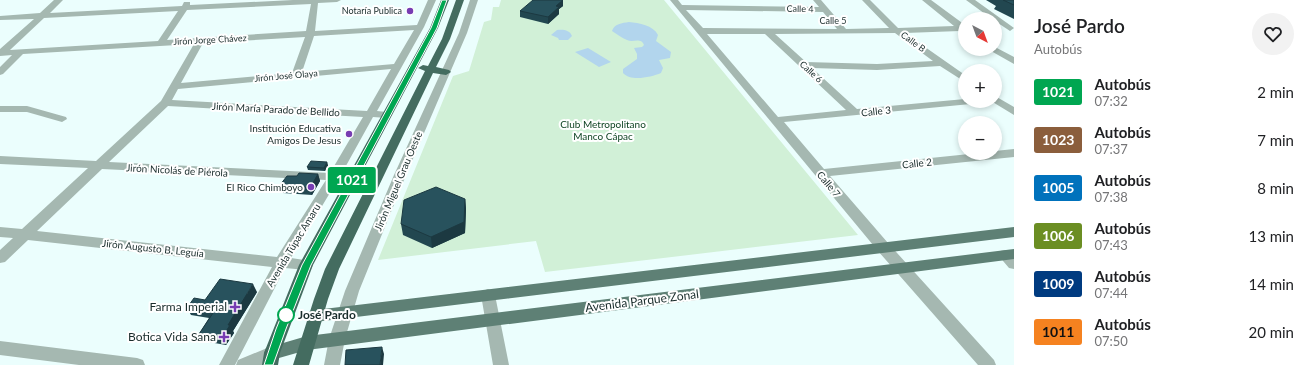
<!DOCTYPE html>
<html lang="es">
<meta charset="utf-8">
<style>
:root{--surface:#fff;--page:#f2f2f2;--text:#202124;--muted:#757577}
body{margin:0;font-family:Lato,sans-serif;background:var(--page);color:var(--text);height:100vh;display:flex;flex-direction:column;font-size:15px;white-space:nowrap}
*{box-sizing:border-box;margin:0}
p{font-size:13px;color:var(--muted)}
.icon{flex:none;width:22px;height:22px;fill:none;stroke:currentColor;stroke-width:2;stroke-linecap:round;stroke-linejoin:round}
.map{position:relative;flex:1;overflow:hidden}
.side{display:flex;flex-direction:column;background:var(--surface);width:300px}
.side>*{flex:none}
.badge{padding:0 8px;border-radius:3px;font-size:14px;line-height:26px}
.needle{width:26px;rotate:139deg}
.buttons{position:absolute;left:958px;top:12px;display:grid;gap:8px}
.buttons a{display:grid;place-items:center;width:44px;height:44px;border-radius:50%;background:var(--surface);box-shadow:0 2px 6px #0003;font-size:20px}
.map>.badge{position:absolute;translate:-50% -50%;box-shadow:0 0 0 2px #fff}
.round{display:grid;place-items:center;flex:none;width:42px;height:42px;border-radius:21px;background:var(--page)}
.headline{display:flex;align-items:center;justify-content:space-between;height:68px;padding:0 20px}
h1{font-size:19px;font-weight:600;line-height:30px}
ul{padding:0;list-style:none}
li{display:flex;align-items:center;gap:12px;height:48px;padding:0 20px}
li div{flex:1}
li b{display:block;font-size:15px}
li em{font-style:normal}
li .badge{min-width:44px;font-weight:700;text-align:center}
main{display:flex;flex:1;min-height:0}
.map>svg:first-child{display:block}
</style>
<main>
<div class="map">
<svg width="1014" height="365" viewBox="0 0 1014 365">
<rect width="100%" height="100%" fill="#ebfefd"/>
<path fill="#d1f0d7" d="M501,0H664L858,235L545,272L536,241L378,260L453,76L469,71L484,22L491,20L493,7H499Z"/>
<path fill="#b2d5ed" d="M629,22C639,23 653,25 658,35L656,41L671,52L670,58L659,60L663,68L661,73C651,77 631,82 623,73V69L637,59V54L634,48L642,47L644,45C641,37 633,43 627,40C622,38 617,34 612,31C614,24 622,23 629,22Z
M557,30C563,29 570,30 572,36L568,40H559L558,38L551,35Z
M588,48L611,62L599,67L575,52Z"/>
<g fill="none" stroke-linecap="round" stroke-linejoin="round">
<path fill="#a5b8b1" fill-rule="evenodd" d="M54,0H63L50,13L182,6L184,2H190V5L293,0H341L337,2L318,3L315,31L417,25L428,0H436L424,27L377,111L387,112L392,115L387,118L373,117L342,173L358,175L360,178L358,181H337L291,258L311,261L313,265L311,269L306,270L285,268L235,365H219L272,267L28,240L5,262L0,263V250L13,238L0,237V227L22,229L88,168L0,164V156L96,161L161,101L194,44L23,54L3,74L0,75V67L12,55L0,56V49L34,19L0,20V16L40,13ZM311,4L306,31L167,40L187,10ZM178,11L158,41L10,50L44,18ZM414,30L394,64L302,72L314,36ZM305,37L292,73L181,83L203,43ZM391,69L367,111L172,100L178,89ZM168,106L363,117L330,173L109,162ZM102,169L326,180L277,257L37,231Z
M470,0H478L467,33L406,175L359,291L345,339L340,365H324L329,339L345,291L394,175L459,33Z
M670,0H678L682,5L819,7L813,0H821L846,29L889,28L862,0H870L898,28L954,26L922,0H931L965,25L964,33L960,31L905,33L965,75V82L940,66L877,70L812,68L857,109L965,99V101H982L981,103L784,122L824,169L979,153H995V151L1014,149V157L830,176L888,243L994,360L996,365H978L878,251ZM686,10L823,12L837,29L703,28ZM895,33L933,61L877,64L806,62L775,34ZM707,34H765L846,110L778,117Z
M966,0H975L1014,28L1010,31L995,21V19H992Z
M995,47L1014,57V64L991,51L990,49H995Z
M995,96L1014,107V115L991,101H995Z
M0,106H27L66,117L67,119L62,122L27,112H0Z
M1005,250L1010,251L1014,255V269L1009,268L998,255L1000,251Z
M488,289L493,291L495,295L509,365H493L481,295L483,291Z
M0,341L137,358L143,360L145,365H79L0,355Z
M272,346L278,348L280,353L278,358L262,365H236L238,360Z"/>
<path fill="#5e8075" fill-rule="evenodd" d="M1014,227V237L315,322L310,321L307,316L310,311L315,310Z
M1014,249V259L307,350L272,360L266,358L264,353L266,348L307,336Z"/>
<path fill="#446c60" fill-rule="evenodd" d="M441,0H449L438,28L313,265L280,353L278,365H262L264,353L299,265L430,28Z
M456,0H464L450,39L436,67L449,70L451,72L446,75L433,73L339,269L328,299L309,365H293L314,299L325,269L425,71L418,68L423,65L428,66L442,39Z"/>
</g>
<path fill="#224750" d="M563,0V6L559,9V14L548,24L520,17V11Z
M986,0H1014V19L994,9L996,6Z
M327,162L328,166L325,171L308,170L307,167Z
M318,174L320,181L312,195L283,193L280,185L297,176Z
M465,199L466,209L465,233L432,248L403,235L401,224Z
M257,292L233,331L234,333L226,345L203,341L199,334L209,318L191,315L187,308Z"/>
<path fill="#1c3941" d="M563,0V6L559,9V14L548,24V17L556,6Z
M327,162L328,166L325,171L324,168Z
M318,174L320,181L312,195L310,188Z
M465,199L466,209L465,233L432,248L431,237Z
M253,284L257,292L233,331L234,333L226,345L222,338L228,325Z
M382,347L384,354L383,365H380Z"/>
<path fill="#28525d" stroke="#1c3941" d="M533,0H563L556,6L559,7L548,17L520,11Z
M1003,0H1014V5Z
M311,161L327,162L324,168L307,167Z
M299,173L318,174L310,188L280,185L287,176H297Z
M436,187L465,199L464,222L431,237L401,224L404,200Z
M220,279L253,284L228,325H230L222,338L199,334L213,313L187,308L194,298L205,300Z
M382,347L380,365H345L346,350Z"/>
<path fill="#00a651" stroke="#fff" d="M442,0H447L437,28L311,265L286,329L273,365H264L276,329L302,265L431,28Z"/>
<g fill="#773cb2" stroke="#fff" stroke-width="1.5">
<circle cx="410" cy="11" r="4"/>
<circle cx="349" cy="134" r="4"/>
<circle cx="311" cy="187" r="4"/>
<path d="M233 301h4v4h4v4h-4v4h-4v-4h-4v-4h4z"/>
<path d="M222 331h4v4h4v4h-4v4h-4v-4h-4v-4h4z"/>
</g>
<circle fill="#fff" stroke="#00a651" stroke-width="2" cx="286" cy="315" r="8"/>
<g text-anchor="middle" stroke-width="4" stroke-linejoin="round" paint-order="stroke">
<g font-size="9" fill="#1a2d2c" stroke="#fff">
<text transform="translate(800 9) rotate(1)" y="3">Calle 4</text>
<text x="833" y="24">Calle 5</text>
<text transform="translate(210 40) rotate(-3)" y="3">Jirón Jorge Chávez</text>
<text transform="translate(913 42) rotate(36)" y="3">Calle B</text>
<text transform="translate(811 72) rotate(43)" y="3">Calle 6</text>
<text transform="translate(286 76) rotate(-5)" y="3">Jirón José Olaya</text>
</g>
<g font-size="9" fill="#1a2d2c" stroke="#fff" text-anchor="end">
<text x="402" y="14">Notaría Publica</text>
</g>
<g font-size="10" fill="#1a2d2c" stroke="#fff">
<text transform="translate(276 109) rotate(3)" y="4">Jirón María Parado de Bellido</text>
<text transform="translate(876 111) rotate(-6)" y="4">Calle 3</text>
<text transform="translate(917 163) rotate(-6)" y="4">Calle 2</text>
<text transform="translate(177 170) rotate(3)" y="4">Jirón Nicolás de Piérola</text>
<text transform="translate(398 181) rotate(-67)" y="4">Jirón Miguel Grau Oeste</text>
<text transform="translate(829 184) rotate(50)" y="4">Calle 7</text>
<text transform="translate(293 245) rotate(-59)" y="4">Avenida Túpac Amaru</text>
<text transform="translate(153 248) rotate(6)" y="4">Jirón Augusto B. Leguía</text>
</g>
<g font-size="10" fill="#083f1d" stroke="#fff">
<text x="603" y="128">Club Metropolitano<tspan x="603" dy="12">Manco Cápac</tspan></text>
</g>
<g font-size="10" fill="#1a2d2c" stroke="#fff" text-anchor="end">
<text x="341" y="132">Institución Educativa<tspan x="341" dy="12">Amigos De Jesus</tspan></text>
<text x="303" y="191">El Rico Chimboyo</text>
</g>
<g font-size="12" fill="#1a2d2c" stroke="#fff">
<text transform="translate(642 301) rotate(-7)" y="4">Avenida Parque Zonal</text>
</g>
<g font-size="12" fill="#1a2d2c" stroke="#fff" text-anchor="end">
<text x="227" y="311">Farma Imperial</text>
<text x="216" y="341">Botica Vida Sana</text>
</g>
<g font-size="12" font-weight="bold" fill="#1a2d2c" stroke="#fff" text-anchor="start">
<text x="298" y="319">José Pardo</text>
</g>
</g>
</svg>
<div class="buttons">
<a><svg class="needle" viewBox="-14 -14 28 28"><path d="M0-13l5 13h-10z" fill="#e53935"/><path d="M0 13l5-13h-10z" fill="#757577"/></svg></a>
<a>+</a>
<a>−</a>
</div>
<b class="badge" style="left:352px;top:180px;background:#00a651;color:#fff">1021</b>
</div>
<section class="side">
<div class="headline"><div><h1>José Pardo</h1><p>Autobús</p></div><a class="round"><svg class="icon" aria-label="heart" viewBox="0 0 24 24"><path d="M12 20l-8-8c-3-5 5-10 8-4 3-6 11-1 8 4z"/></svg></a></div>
<ul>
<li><span class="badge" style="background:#00a651;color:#fff">1021</span><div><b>Autobús</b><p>07:32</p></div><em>2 min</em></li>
<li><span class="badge" style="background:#8b5e3c;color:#fff">1023</span><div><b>Autobús</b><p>07:37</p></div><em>7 min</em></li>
<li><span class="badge" style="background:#0072bc;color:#fff">1005</span><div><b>Autobús</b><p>07:38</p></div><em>8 min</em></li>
<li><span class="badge" style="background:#6b8e23;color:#fff">1006</span><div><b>Autobús</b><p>07:43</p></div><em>13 min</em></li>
<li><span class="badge" style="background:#003b80;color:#fff">1009</span><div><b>Autobús</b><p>07:44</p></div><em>14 min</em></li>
<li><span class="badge" style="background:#f58220;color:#111">1011</span><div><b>Autobús</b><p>07:50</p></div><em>20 min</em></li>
</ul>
</section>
</main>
